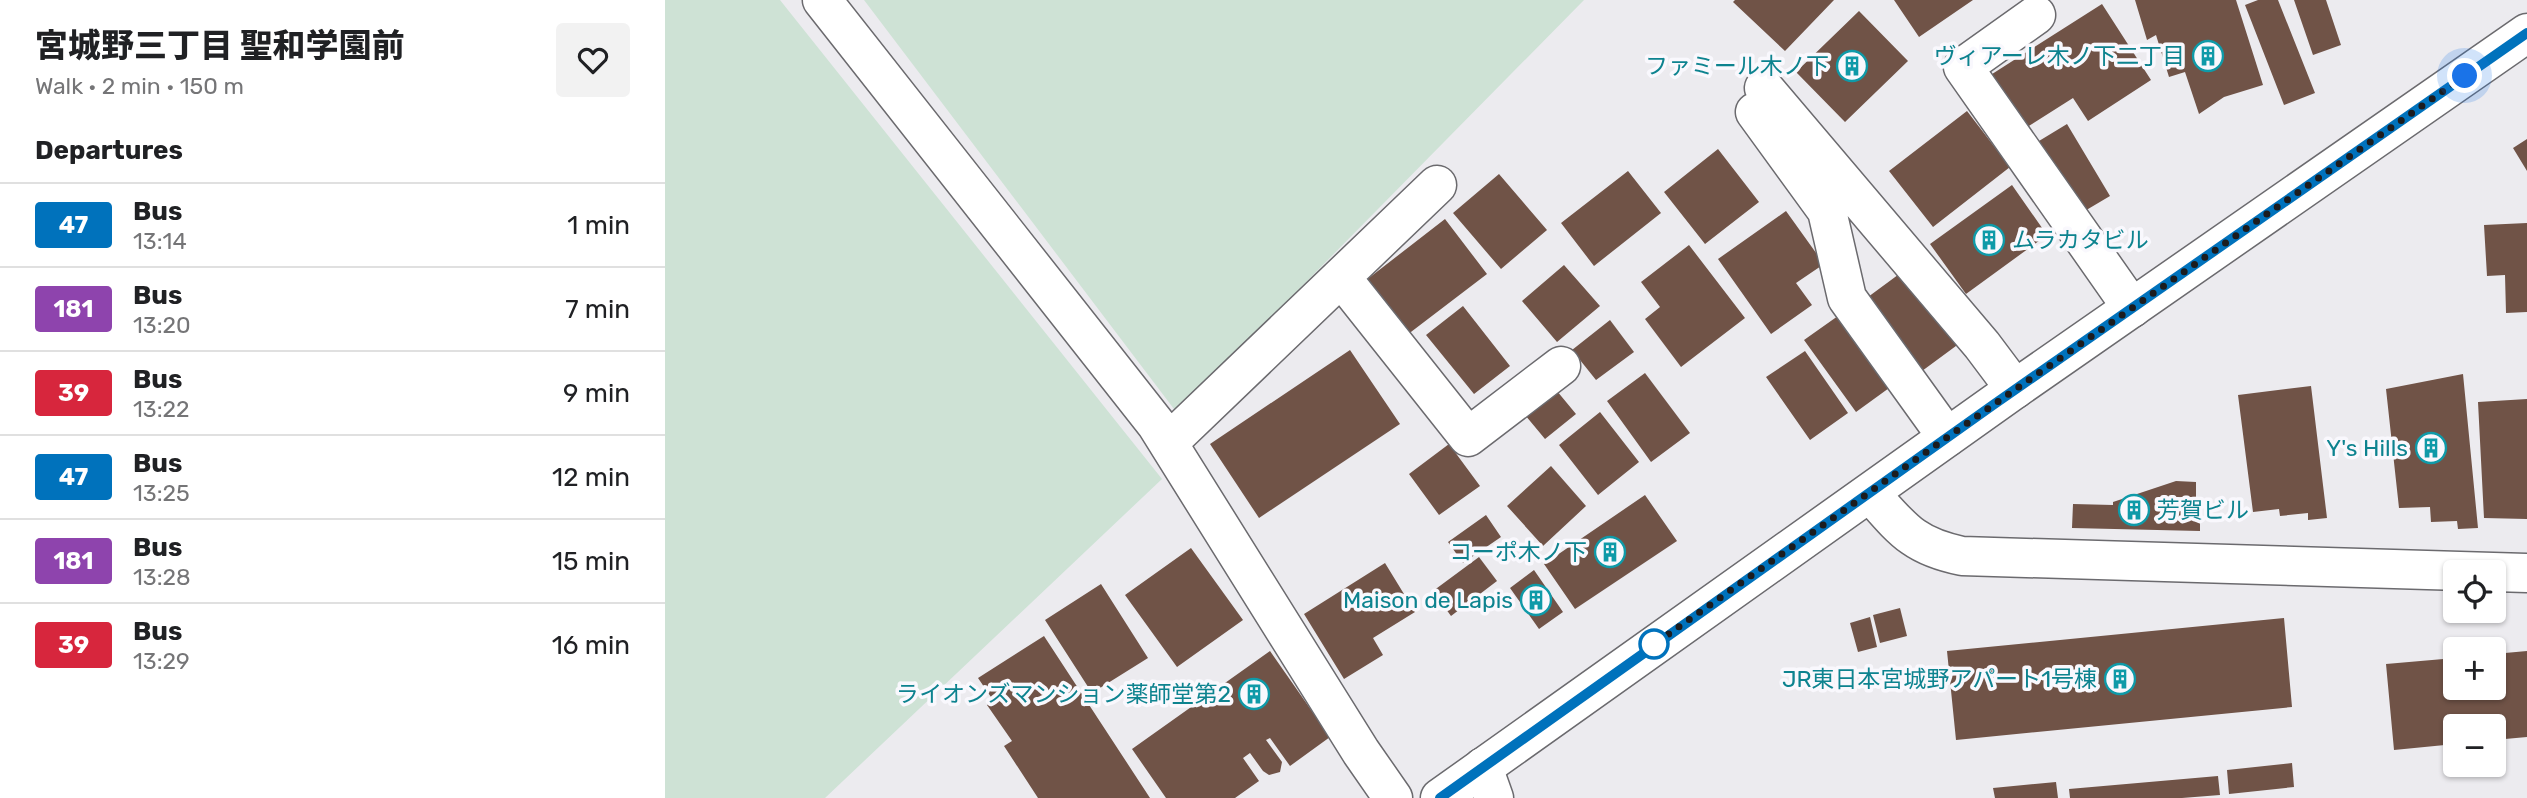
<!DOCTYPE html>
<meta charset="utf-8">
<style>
:root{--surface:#fff;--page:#f2f2f2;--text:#202124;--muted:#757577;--line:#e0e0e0}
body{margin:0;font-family:Rubik,"Noto Sans JP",sans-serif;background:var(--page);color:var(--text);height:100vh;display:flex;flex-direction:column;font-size:26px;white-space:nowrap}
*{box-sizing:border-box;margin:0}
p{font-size:23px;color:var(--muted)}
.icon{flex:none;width:38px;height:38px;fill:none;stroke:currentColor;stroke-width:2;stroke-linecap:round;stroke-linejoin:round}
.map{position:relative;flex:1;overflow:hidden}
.sheet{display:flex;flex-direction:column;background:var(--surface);width:665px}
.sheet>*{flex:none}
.badge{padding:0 14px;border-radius:5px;font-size:24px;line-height:46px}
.tools{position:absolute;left:1778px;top:560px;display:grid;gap:14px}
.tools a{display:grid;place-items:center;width:63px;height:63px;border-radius:7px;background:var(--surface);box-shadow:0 2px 5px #0004;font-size:35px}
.you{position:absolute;width:35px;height:35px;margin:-18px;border:5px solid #fff;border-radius:50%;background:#1a73e8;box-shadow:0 0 0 10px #1a73e833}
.map>.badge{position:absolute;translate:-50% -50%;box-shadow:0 0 0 4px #fff}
h2{padding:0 35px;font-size:26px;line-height:63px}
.round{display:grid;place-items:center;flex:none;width:74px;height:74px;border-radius:7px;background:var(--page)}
.overview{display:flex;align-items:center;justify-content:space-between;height:119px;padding:0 35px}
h1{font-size:33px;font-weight:800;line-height:52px}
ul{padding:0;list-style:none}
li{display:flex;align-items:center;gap:21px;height:84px;padding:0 35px;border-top:2px solid var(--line)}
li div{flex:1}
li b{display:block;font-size:26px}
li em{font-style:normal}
li .badge{min-width:77px;font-weight:700;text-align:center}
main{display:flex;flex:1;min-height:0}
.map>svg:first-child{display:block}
</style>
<main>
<section class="sheet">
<div class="overview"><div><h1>宮城野三丁目 聖和学園前</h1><p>Walk · 2 min · 150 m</p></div><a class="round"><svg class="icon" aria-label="heart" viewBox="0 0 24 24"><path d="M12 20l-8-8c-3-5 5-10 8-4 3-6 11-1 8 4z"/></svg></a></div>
<h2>Departures</h2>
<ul>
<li><span class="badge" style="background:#0072bc;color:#fff">47</span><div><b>Bus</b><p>13:14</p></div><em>1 min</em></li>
<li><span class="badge" style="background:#8e44ad;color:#fff">181</span><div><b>Bus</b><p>13:20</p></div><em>7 min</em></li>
<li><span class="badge" style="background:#d7263d;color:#fff">39</span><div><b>Bus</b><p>13:22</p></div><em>9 min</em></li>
<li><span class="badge" style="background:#0072bc;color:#fff">47</span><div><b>Bus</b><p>13:25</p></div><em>12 min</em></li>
<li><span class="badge" style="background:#8e44ad;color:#fff">181</span><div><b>Bus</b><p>13:28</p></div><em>15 min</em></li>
<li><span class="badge" style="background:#d7263d;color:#fff">39</span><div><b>Bus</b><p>13:29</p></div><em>16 min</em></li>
</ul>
</section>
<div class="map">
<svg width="1862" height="798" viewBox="0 0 1862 798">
<rect width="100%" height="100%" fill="#ecebef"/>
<path fill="#cee2d5" d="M0,0H115L497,479L160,798H0Z
M199,0H919L512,413Z"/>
<path fill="#705347" d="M1070,0H1169L1120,51L1068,2Z
M1229,0H1308L1254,37Z
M1470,0H1571L1598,85L1559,97L1534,114L1520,72L1504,77L1491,35L1482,40Z
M1593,0H1613L1650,93L1619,105L1580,5Z
M1629,0H1661L1676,45L1648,55Z
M1437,4L1486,80L1423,121L1408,98L1359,129L1324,76Z
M1194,11L1243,61L1180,122L1131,72Z
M1302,111L1345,167L1268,227L1224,171Z
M1402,124L1445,196L1418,212L1374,141Z
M1862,139V171L1848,148Z
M1053,149L1094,202L1040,244L999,192Z
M963,171L996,213L929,266L896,223Z
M834,174L882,230L836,269L788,213Z
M1347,185L1382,235L1301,294L1265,244Z
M1121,211L1159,264L1131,283L1147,305L1106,334L1053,259Z
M780,219L822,274L742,335L700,281Z
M1862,223V312L1841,313L1840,275L1822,276L1819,225Z
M1024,245L1080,318L1016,367L980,319L995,307L976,282Z
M899,265L935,306L892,342L857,301Z
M1241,269L1295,343L1257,371L1203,297Z
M798,306L845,366L809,394L761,335Z
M1180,311L1231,383L1191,412L1139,340Z
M945,320L969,352L931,380L907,350Z
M685,350L735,424L594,518L545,444Z
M1140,351L1183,413L1145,440L1101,377Z
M980,373L1025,433L986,462L942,401Z
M1798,374L1813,528L1793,529L1792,521L1766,522L1765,507L1734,508L1721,389Z
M887,385L911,414L880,439L856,410Z
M1646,386L1662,518L1643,520V513L1615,516L1614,509L1588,512L1573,395Z
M1862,399V519L1819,518L1813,402Z
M935,412L974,462L933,495L894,445Z
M784,444L815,486L774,515L744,474Z
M886,466L921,506L878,546L842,506Z
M1511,481L1531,482V515H1535V531L1407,528L1408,504L1448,505V502Z
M980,495L1012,541L910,609L879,564Z
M821,515L836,537L798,563L783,542Z
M526,548L578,620L512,667L460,595Z
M814,557L832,581L786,616L768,591Z
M720,563L750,612L708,638L718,655L679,679L639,614Z
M869,570L898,612L874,629L845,588Z
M436,584L483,658L427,693L380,620Z
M1235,608L1242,636L1215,643L1208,615Z
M1205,617L1212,647L1193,652L1185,623Z
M1619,618L1627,707L1291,740L1282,651Z
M379,636L485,798H373L339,746L347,741L322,705L328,700L313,678Z
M605,651L665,737L625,766L605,738L601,740L617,762L615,772L604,775L598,771L585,753L578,758L594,781L570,798H501L467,749Z
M1862,651V737L1829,740V726H1790V744L1729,750L1721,664L1790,658V688H1829V654Z
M1627,763L1629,787L1564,794L1562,770Z
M1553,776L1555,795L1517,798H1405L1404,789Z
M1391,782L1393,798H1330L1328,788Z"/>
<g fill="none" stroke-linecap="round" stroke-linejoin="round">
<g stroke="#6b6a6e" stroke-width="41">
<path id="minor" d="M157,0L491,424L696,752L728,798
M1371,15L1298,67L1467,308
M1099,88L1317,345L1350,389
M1090,112L1162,211L1182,298L1282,437
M676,277L803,437L896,366
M503,443L772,185
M1205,493C1237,529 1248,546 1297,556L1862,573
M818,767L829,798"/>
</g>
<g stroke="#6b6a6e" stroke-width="41">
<path id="major" d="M775,798L1350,389L1862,33"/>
</g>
<use href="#minor" stroke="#fff" stroke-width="38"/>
<use href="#major" stroke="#fff" stroke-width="38"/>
</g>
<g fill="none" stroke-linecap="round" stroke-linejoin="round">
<g stroke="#fff" stroke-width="16">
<path id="line" d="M775,798L1328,405L1862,33"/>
</g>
<use href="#line" stroke="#0072bc" stroke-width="10"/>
<path stroke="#1c1c1e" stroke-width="7" stroke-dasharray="0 12.6" d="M989,644L981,650L1328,405L1800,76"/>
</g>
<defs>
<g id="building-ring" transform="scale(1.575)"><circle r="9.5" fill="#f9f8fd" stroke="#0f9aa8" stroke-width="1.5"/><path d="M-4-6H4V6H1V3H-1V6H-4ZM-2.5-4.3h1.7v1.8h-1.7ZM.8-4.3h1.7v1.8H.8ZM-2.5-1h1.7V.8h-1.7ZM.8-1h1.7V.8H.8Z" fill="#0f9aa8"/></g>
</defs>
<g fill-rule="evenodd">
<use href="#building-ring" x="1543" y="56"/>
<use href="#building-ring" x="1187" y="66"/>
<use href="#building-ring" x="1324" y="240"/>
<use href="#building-ring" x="1766" y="448"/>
<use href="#building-ring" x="1469" y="510"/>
<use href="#building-ring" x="945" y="552"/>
<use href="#building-ring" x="871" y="600"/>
<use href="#building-ring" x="1455" y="679"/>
<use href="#building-ring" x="589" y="694"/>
</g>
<circle fill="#fff" stroke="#0072bc" stroke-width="3.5" cx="989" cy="644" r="14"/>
<g text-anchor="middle" stroke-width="7" stroke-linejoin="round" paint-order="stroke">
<g font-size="23" fill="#0d838f" stroke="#f9f8fd" text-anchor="end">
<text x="1520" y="64">ヴィアーレ木ノ下二丁目</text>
<text x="1164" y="74">ファミール木ノ下</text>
<text x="1347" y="248" text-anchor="start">ムラカタビル</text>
<text x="1743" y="456">Y's Hills</text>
<text x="1492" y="518" text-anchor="start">芳賀ビル</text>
<text x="922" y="560">コーポ木ノ下</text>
<text x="848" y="608">Maison de Lapis</text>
<text x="1432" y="687">JR東日本宮城野アパート1号棟</text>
<text x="566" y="702">ライオンズマンション薬師堂第2</text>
</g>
</g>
</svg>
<div class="tools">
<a><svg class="icon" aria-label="locate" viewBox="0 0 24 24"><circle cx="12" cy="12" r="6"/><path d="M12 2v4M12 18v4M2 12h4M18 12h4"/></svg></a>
<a>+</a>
<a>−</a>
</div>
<div class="you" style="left:1800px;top:76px"></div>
</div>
</main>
